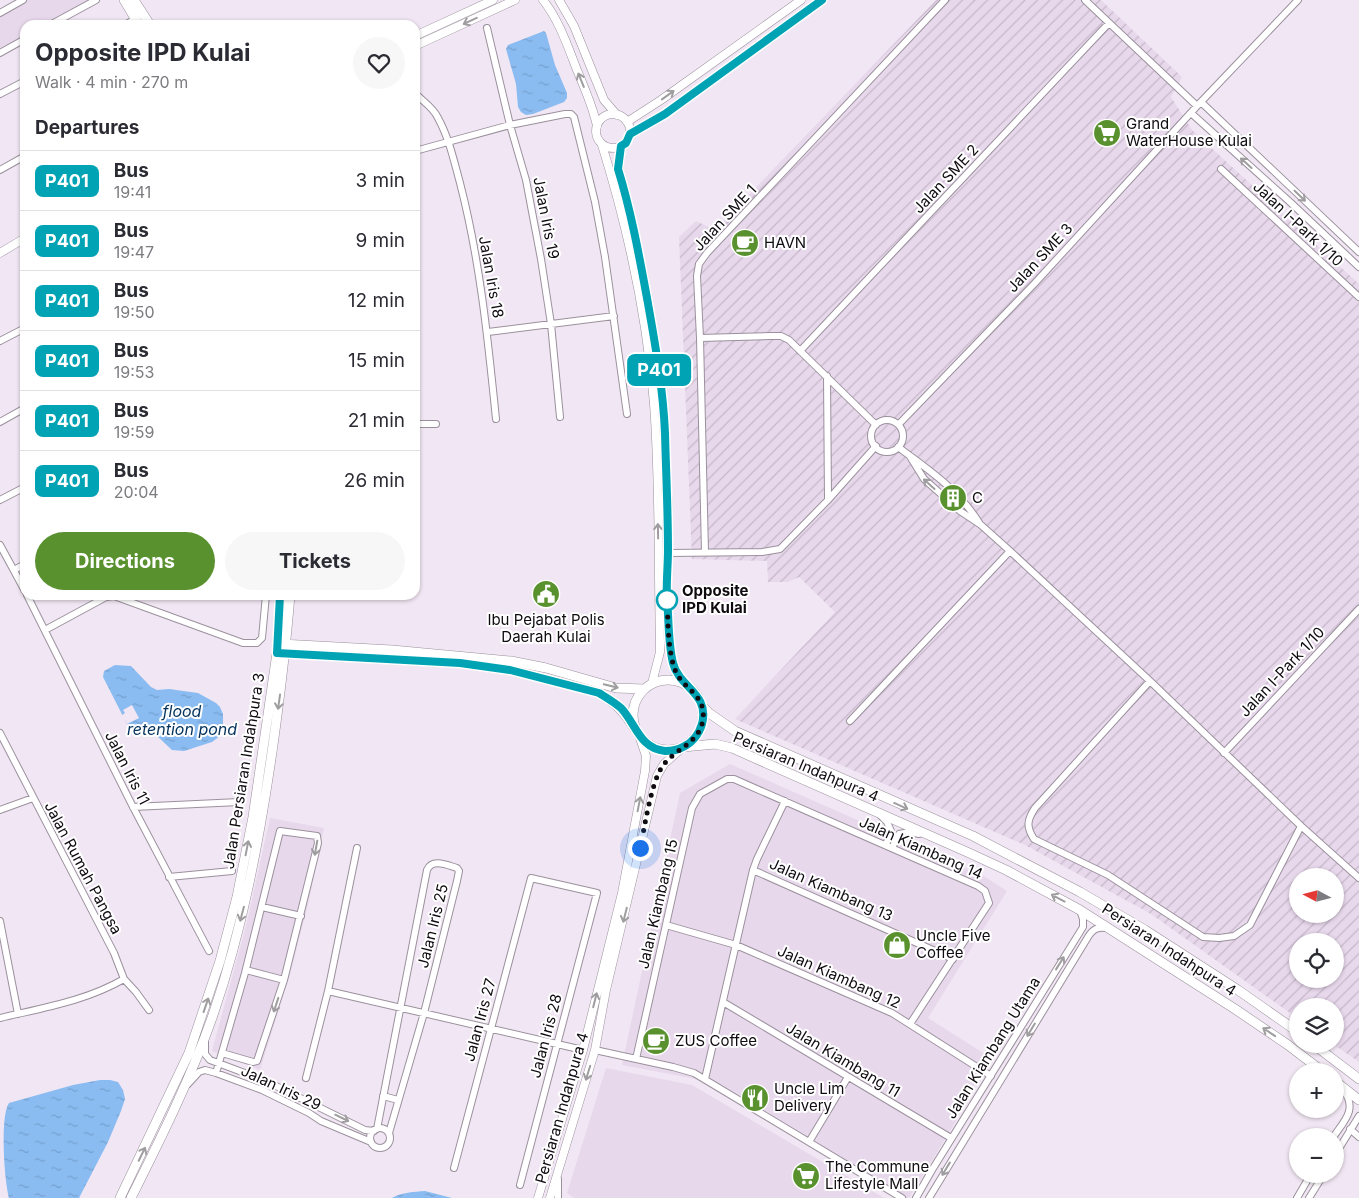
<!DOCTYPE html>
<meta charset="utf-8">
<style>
:root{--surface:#fff;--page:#f7f7f7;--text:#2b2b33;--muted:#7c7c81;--line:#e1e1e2;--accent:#58912e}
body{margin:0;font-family:Inter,sans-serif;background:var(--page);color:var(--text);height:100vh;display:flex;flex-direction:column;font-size:19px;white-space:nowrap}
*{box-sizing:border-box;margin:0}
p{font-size:16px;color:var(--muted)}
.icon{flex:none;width:28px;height:28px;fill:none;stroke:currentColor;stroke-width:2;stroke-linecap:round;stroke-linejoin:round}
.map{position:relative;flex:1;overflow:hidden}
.sheet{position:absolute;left:20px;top:20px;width:400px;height:580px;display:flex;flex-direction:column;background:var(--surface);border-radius:15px;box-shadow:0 1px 4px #0004}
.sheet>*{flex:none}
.badge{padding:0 10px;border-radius:8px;font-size:18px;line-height:32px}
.needle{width:32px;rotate:277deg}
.fabs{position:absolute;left:1289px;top:868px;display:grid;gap:10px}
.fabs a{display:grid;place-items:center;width:55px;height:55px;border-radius:50%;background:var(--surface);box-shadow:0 1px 4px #0004;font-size:25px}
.you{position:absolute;width:25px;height:25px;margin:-12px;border:4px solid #fff;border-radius:50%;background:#1a73e8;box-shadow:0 0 0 8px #1a73e833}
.map>.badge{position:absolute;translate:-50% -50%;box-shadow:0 0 0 2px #fff}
h2{padding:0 15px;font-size:19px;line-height:45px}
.round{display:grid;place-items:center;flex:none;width:52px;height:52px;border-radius:26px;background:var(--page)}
.headline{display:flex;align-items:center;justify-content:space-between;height:85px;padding:0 15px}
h1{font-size:24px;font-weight:700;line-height:38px}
.cta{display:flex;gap:10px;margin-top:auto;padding:10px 15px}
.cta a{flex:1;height:58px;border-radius:30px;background:var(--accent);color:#fff;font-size:20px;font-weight:700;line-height:58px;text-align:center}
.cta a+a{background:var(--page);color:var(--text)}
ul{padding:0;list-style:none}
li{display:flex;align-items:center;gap:15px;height:60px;padding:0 15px;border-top:1px solid var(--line)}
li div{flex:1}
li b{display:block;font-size:19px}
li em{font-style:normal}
li .badge{min-width:55px;font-weight:700;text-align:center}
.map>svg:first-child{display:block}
</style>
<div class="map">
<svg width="1359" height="1198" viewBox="0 0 1359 1198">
<defs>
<pattern id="industrial-furrows" width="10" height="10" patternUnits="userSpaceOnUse" patternTransform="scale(1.25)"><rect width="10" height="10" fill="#e8d8ec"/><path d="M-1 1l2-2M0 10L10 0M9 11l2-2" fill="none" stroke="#c6b8c9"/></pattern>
<pattern id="water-ripples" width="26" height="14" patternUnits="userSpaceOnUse" patternTransform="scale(1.25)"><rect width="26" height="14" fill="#8abcf2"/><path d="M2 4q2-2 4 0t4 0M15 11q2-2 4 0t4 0" fill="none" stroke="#76a0ce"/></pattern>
</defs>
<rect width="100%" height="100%" fill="#f1e6f3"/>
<path fill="#e8d8ec" d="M28,0H90L46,25H25V36L0,51V16Z
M730,764L982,875L1007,891L928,1018L988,1056L955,1123L909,1198H900L696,1079L622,1065L680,793Z
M270,818L324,828L308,905L290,974L260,1070L212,1051L247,922Z
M606,1068L692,1085L884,1198H574L567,1193Z"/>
<path fill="url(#industrial-furrows)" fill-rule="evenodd" d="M936,0H1101L1182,77L1171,97L1192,130L1359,284V1062L1333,1044H1335V1006H1298L1297,1018L1151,914L1025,845L735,719L835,612L799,577L788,582H768L767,561L692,559L679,237L696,221L715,230ZM1298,876H1335V914H1298ZM1298,941H1335V979H1298Z"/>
<path fill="url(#water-ripples)" d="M544,31L546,33L555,65L567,93V98L564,102L533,114L526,115L521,112L518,107L516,84L506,49L508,45Z
M115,665L131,666L151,687L157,690L169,689L198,693L216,703L220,707L223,714V724L220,736L212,742L184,751L172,750L157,736L132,729L127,724L103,677L104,671Z
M100,1080H110L118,1082L123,1090L125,1099L121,1111L108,1142L79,1198H9C4,1178 0,1116 9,1103L73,1085Z
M425,1191L452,1198H392C402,1192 414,1192 425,1191Z"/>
<path fill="#f1e6f3" d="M132,705L139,718L127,724L125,720L122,721L121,719L123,718L122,715L125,713L123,710Z"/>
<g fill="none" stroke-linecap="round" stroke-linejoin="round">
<g stroke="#9b919d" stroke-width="8">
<path id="minor" d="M1085,0L1197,106
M0,13L23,0
M50,25L96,0
M125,25L135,19
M487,28L510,125L526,180L541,259L551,324L560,417
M0,53L25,39
M415,93C423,102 433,107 438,118C449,138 454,161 460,183C480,260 488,340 496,419
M0,94L25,81
M1201,102L1359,252
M1191,113L1290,202L1359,267
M415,151L510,125L565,114H571L574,117L595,202L605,257L627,414
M1221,169L1359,297
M0,170L25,156
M488,332L614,316
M700,338L770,336H781L789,340L876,425
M0,341L25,328
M800,351L1109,23
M827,376L828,500
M871 436a16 16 0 1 1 32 0a16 16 0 1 1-32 0Z
M0,422L25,408
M415,424H436
M899,424L1035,283L1197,106L1298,0
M898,447C929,470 959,490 980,524
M909,455L924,479L960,511L981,525L1010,551L1150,681L1301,826L1359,878
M0,500L25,487
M0,545L25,591
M705,552L700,338L697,276L699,264L707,253L945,0
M668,553L762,552L780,549L828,500L876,446
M14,570L25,564
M27,595L133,807L209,951
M45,630L106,597L114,596L243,643H257L262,638L266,595
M1150,681L1035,808C1027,820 1026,827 1034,839L1108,875L1203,937L1219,938L1234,936L1250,925L1301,826
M850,721L1010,551
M0,733L114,953L124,979L136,992L149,1010
M1224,753L1359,609
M133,807L239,802
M0,810L33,798
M881,816L887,822L891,831L886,845
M892,848L899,834L910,832L919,834
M753,870L953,959
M169,877L232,871
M262,907L301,916
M0,921L18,1014
M666,925L736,945L892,1013L991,1076
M246,970L284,980
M328,991L583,1050
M723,1002L951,1138
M0,1018C42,1008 86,1001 124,979
M205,1042V1054L210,1060L266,1081L365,1130L374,1131
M595,1050L673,1067L694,1073L902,1198
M636,1059L692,808L700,794L727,779H734L978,886L985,891L989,903L910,1024
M216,1073L245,973L280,831L317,836L318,843L284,980L257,1061L253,1062L222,1053
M306,1078L328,991L357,848
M705,1079L753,870L757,859L785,801
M188,1084L199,1072L205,1070L216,1073L262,1090L309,1113L321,1121L371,1142
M383,1096L398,1100
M370 1138a10 10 0 1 1 20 0a10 10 0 1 1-20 0Z
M377,1129L427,870C432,858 447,865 457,868L459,871L457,881L424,1013L389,1133
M1350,1129L1359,1137
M1334,1136C1345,1120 1357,1109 1344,1091
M809,1142L848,1077
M1335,1155L1359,1116
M454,1168L531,878L597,893L520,1185
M558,1198V1179
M916,1198L932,1170L1083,927V919L1080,910
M929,1198L1088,937C1093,929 1097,927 1106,928
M1297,1198L1311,1174
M1309,1198L1324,1174"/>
</g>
<g stroke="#9b919d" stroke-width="9">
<path id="tertiary" d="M543,0C559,20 568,47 577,70C585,89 593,107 597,126
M559,0L574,26L604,100L617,115
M415,36L493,0
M415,46L515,0
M596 131a17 17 0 1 1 34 0a17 17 0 1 1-34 0Z
M627,122L661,100L801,0
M630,134L665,114L822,0
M602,145C628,229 647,316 654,404C660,483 658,563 660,642V652L652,683
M621,146L619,169L643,273L656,348L664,419L668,505L667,593L671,652L675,671L679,678L687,685
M0,253L25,238
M538,1198L583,1050L622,893L645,771L646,756L640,738
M550,1198L595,1050L606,990L657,776L664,764L683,747"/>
</g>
<g stroke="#9b919d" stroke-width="10">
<path id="secondary" d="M124,0L139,25
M134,0L150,25
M281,644L392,650L511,661L546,668L616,688L644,689
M280,653L460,663L510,670L599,693C617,704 624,712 635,729
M633 715a35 35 0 1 1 70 0a35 35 0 1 1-70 0Z
M702,706L709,713L735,731L973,836L1080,892L1145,930L1238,990L1298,1032
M683,747L715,744L732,748L967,852L1006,870L1080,910L1235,1009L1288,1045L1322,1071
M1313,1044L1359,1079
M1335,1081L1359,1100
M120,1198L189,1053L220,961L237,897L253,817L277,653L280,595
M131,1198C161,1138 191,1078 213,1015C243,928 260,836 273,745C280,695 286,645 290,595"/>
</g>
<use href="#minor" stroke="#fff" stroke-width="6"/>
<use href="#tertiary" stroke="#fff" stroke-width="8"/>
<use href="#secondary" stroke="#fff" stroke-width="9"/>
</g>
<defs><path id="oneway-shaft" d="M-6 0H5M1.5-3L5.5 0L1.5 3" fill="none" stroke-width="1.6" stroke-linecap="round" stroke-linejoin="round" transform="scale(1.25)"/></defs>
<g stroke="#9f9d9f">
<use href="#oneway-shaft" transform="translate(470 21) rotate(155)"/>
<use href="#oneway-shaft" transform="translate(581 80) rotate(-112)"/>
<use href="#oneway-shaft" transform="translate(668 95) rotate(-36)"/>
<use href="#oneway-shaft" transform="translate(1246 163) rotate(-138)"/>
<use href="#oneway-shaft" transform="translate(1300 196) rotate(44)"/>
<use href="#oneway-shaft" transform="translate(929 484) rotate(-138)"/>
<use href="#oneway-shaft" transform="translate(658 531) rotate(-91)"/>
<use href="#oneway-shaft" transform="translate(611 686) rotate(14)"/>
<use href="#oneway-shaft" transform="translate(279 702) rotate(98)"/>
<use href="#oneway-shaft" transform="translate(639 804) rotate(-79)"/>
<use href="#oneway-shaft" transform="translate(901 806) rotate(24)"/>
<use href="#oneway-shaft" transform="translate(247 848) rotate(-79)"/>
<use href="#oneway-shaft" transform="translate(316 848) rotate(100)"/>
<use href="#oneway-shaft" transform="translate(1058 898) rotate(-152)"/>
<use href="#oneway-shaft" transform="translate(242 914) rotate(105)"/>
<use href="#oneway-shaft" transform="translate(625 915) rotate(104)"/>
<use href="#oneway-shaft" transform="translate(1060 963) rotate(-58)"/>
<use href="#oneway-shaft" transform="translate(595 1000) rotate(-76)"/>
<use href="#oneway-shaft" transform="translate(206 1005) rotate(-71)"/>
<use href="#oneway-shaft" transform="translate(276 1005) rotate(108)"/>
<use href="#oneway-shaft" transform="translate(1031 1030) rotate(121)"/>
<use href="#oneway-shaft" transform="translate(1269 1032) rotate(-146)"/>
<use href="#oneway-shaft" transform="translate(588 1073) rotate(107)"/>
<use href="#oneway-shaft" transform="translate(342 1118) rotate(26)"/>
<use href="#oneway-shaft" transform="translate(142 1154) rotate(-64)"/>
<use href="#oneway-shaft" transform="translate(946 1169) rotate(121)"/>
</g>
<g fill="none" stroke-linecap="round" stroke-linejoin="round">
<g stroke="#fff" stroke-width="11">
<path id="line" d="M280,595L277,653L460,663L510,670L599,693C607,698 614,702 621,708C636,724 640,749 665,751C671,751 678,750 683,747C692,743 699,734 702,724C710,693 679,688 673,663C668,643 669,620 667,599C666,583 668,566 668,550C668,511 666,472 665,433C663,387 655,343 647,298C639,255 631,211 618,169L621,146L626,143L630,134L665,114L822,0"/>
</g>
<use href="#line" stroke="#00a3b4" stroke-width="8"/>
<path stroke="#0f0b10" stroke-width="5" stroke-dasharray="0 9" d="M640,848C645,827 651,780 664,764C677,748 699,743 703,720C706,694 684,690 676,672C667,652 668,615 667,593V600"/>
</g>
<defs>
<g id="supermarket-disc" transform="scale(1.4375)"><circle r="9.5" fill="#58912e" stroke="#fff"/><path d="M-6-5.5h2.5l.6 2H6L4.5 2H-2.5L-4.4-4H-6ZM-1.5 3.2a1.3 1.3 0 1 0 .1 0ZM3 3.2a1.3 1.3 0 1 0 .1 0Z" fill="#fff"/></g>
<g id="cafe-disc" transform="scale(1.4375)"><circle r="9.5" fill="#58912e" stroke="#fff"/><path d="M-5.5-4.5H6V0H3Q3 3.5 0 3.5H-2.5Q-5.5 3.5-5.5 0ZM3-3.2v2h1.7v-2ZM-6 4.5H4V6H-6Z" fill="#fff"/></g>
<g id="building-disc" transform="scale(1.4375)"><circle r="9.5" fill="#58912e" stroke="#fff"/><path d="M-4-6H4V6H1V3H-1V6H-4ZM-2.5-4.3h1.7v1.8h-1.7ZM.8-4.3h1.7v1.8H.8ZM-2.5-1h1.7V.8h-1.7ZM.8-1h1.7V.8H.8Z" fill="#fff"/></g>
<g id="civic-disc" transform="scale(1.4375)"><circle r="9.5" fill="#58912e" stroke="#fff"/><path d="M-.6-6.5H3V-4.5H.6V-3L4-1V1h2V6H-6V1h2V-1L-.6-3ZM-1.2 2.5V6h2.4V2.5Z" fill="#fff"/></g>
<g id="shop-disc" transform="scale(1.4375)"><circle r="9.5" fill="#58912e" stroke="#fff"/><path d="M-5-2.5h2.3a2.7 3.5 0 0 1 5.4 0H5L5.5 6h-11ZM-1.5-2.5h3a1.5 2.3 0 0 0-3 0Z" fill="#fff"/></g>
<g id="restaurant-disc" transform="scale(1.4375)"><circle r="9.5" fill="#58912e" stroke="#fff"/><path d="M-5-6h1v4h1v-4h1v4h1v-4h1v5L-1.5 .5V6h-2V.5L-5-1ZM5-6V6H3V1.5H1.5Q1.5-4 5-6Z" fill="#fff"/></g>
</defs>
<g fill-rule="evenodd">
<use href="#supermarket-disc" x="1107" y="133"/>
<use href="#cafe-disc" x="745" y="243"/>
<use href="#building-disc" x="953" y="498"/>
<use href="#civic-disc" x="546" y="594"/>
<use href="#shop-disc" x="897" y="945"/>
<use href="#cafe-disc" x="656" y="1041"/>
<use href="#restaurant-disc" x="755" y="1098"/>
<use href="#supermarket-disc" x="806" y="1176"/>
</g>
<circle fill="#fff" stroke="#00a3b4" stroke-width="2.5" cx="667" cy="600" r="10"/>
<g text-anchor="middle" stroke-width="4" stroke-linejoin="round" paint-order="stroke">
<g font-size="15" fill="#0f0b10" stroke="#fff" text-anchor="start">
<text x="1126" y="129">Grand<tspan x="1126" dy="17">WaterHouse Kulai</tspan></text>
<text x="764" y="248">HAVN</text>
<text x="972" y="503">C</text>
<text x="546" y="625" text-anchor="middle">Ibu Pejabat Polis<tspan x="546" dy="17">Daerah Kulai</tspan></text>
<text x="916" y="941">Uncle Five<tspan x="916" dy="17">Coffee</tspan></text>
<text x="675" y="1046">ZUS Coffee</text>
<text x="774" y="1094">Uncle Lim<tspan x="774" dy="17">Delivery</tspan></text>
<text x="825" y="1172">The Commune<tspan x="825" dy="17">Lifestyle Mall</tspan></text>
</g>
<g font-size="15" fill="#0f0b10" stroke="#fff">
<text transform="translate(946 179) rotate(-47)" y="5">Jalan SME 2</text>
<text transform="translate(546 218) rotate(79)" y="5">Jalan Iris 19</text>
<text transform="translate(725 218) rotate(-47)" y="5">Jalan SME 1</text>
<text transform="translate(1298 224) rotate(43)" y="5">Jalan I-Park 1/10</text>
<text transform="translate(1040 258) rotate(-47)" y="5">Jalan SME 3</text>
<text transform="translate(491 277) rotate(80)" y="5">Jalan Iris 18</text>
<text transform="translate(1282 672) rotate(-47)" y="5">Jalan I-Park 1/10</text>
<text transform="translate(806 767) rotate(23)" y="5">Persiaran Indahpura 4</text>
<text transform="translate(127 768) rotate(63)" y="5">Jalan Iris 11</text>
<text transform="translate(244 771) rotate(-81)" y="5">Jalan Persiaran Indahpura 3</text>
<text transform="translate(921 848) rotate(24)" y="5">Jalan Kiambang 14</text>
<text transform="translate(83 868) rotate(62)" y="5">Jalan Rumah Pangsa</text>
<text transform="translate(831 890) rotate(24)" y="5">Jalan Kiambang 13</text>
<text transform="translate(658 904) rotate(-77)" y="5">Jalan Kiambang 15</text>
<text transform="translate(433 926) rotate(-76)" y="5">Jalan Iris 25</text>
<text transform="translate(1169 950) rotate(33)" y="5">Persiaran Indahpura 4</text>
<text transform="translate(839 977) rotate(24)" y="5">Jalan Kiambang 12</text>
<text transform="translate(480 1020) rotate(-75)" y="5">Jalan Iris 27</text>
<text transform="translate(546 1036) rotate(-75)" y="5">Jalan Iris 28</text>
<text transform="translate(993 1048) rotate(-58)" y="5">Jalan Kiambang Utama</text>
<text transform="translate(843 1060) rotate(31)" y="5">Jalan Kiambang 11</text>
<text transform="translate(281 1088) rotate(25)" y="5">Jalan Iris 29</text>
<text transform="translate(562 1108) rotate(-74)" y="5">Persiaran Indahpura 4</text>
</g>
<g font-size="15" font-weight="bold" fill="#0f0b10" stroke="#fff" text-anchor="start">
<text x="682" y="596">Opposite<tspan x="682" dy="17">IPD Kulai</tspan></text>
</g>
<g font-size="16" font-style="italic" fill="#04335d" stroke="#fff">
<text x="182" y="717">flood<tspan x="182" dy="18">retention pond</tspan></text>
</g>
</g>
</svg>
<div class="fabs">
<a><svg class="needle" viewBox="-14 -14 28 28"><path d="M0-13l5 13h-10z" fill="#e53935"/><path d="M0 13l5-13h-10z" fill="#7c7c81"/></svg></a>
<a><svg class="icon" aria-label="locate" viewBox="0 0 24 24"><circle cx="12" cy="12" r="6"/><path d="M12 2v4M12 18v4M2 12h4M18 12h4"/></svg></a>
<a><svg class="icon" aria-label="layers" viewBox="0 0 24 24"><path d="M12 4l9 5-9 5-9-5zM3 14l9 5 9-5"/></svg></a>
<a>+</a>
<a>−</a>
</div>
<div class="you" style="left:640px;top:848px"></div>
<b class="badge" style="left:659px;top:370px;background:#00a3b4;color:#fff">P401</b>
<section class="sheet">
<div class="headline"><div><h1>Opposite IPD Kulai</h1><p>Walk · 4 min · 270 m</p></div><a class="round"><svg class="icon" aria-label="heart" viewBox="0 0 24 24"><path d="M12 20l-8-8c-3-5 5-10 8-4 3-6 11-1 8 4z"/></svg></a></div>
<h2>Departures</h2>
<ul>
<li><span class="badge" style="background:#00a3b4;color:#fff">P401</span><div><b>Bus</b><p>19:41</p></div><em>3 min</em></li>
<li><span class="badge" style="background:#00a3b4;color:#fff">P401</span><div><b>Bus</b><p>19:47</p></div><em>9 min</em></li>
<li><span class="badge" style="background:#00a3b4;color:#fff">P401</span><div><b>Bus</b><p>19:50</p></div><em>12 min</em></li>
<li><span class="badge" style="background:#00a3b4;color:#fff">P401</span><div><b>Bus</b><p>19:53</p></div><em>15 min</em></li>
<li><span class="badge" style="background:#00a3b4;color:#fff">P401</span><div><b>Bus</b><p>19:59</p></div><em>21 min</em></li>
<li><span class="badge" style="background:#00a3b4;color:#fff">P401</span><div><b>Bus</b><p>20:04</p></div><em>26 min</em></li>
</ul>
<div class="cta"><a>Directions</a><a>Tickets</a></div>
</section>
</div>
